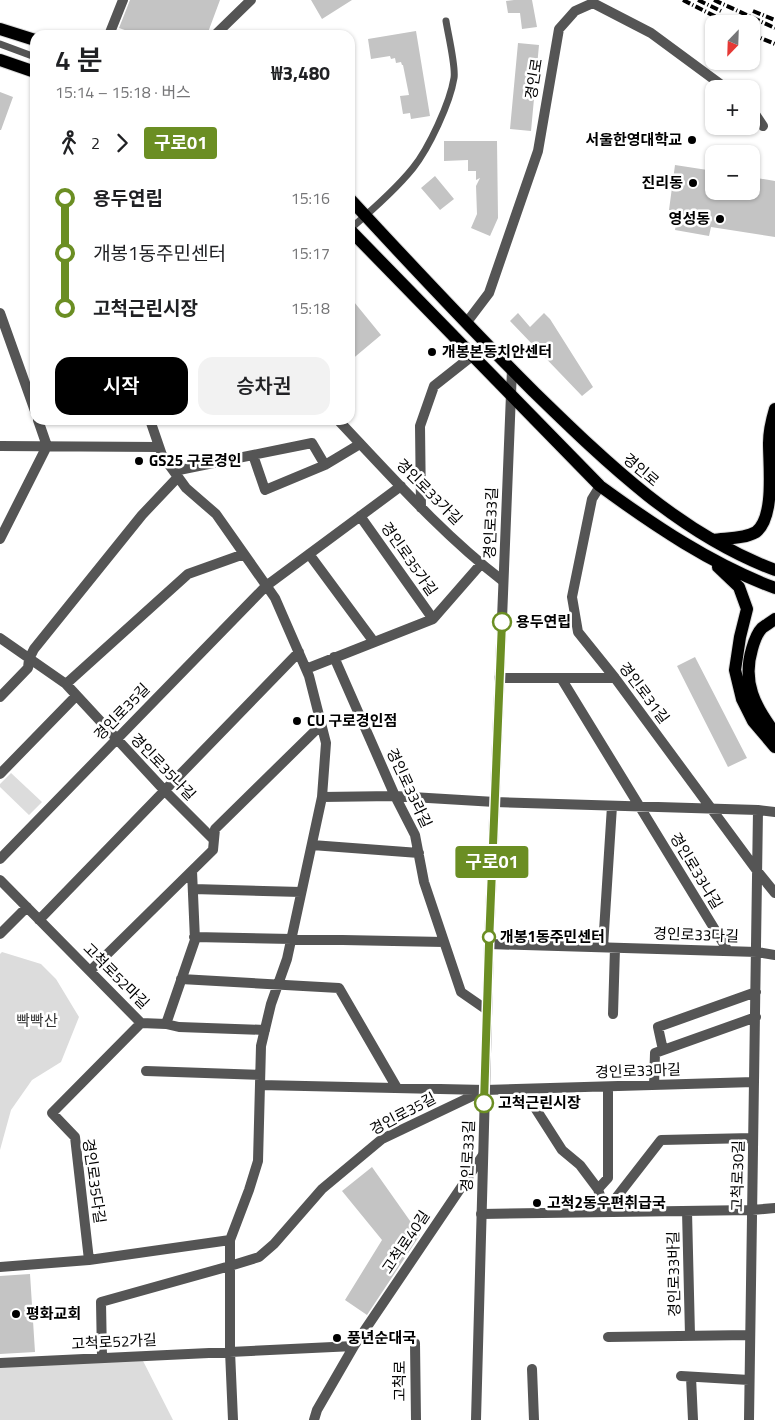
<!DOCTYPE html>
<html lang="ko">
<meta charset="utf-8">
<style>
:root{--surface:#fff;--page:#f2f2f2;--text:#202124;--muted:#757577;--accent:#000}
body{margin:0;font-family:"Titillium Web","Noto Sans KR",sans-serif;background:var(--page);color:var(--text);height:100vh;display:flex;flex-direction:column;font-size:19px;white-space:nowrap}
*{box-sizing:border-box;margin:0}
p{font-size:16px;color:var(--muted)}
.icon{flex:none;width:28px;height:28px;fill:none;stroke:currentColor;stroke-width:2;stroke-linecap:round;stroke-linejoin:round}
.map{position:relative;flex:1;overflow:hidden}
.details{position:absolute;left:30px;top:30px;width:325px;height:395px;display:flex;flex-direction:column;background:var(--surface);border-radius:15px;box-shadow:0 1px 4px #0004}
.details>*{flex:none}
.badge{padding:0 10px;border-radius:4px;font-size:18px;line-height:32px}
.needle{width:32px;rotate:203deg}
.buttons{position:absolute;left:705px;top:15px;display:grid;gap:10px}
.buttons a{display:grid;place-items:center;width:55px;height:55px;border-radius:10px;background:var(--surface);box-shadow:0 1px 4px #0004;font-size:25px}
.map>.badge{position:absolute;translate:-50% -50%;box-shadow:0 0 0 2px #fff}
.legs{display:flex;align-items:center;gap:8px;height:55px;padding:0 25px;font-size:16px}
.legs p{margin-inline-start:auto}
.overview{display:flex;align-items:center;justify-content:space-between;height:85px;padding:0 25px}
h1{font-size:28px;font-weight:600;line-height:38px}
.action{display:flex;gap:10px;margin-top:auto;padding:10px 25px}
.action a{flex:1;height:58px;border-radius:15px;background:var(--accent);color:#fff;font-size:20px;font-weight:600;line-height:58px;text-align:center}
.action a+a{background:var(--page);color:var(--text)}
ul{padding:0 25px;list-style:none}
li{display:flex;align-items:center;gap:18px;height:55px;font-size:19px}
li i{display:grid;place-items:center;width:8px;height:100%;margin:0 6px;background:currentColor}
li i::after{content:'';width:12px;height:12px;margin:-6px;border:4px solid;border-radius:50%;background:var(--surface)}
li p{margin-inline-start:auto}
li:first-child i{background:linear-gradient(#0000 50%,currentColor 0)}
li:last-child i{background:linear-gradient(currentColor 50%,#0000 0)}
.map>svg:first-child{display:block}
</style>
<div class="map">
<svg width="775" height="1420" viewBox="0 0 775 1420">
<rect width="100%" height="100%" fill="#fff"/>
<path fill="#dcdcdc" d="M11,773L42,802L29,815L0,787V784Z
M2,952L41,964L56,979L79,1017L61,1062L32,1080L11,1110L0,1150V954Z
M140,1355L173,1420H0V1363Z"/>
<path fill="#c4c4c4" d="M130,0H220L207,35H139L119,28Z
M311,0H352L322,19Z
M514,0H532L537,27L522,29L520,13H508L506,1Z
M416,31L430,116L411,119L410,113L403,114L400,96L409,95L403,65H402L401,62L396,63L395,58L391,59L390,56L371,59L368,39Z
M518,43L539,45L531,131L510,129Z
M0,92L13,97L1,130H0Z
M444,141H497L498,218L490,236L471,228L477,214L476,186L480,178L476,180V171H468V160L444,161Z
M675,165L714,171V191H751V177L775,181V237L711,227L709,236L675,230L678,212L669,210Z
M435,176L454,199L440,210L421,188Z
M350,297L381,335L350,361Z
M518,313L530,327L544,313L550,319L593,387L582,396L510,321Z
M695,657L747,758L728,767L677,666Z
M372,1167L420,1235L367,1315L345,1300L382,1240L342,1191Z
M30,1274L35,1352L0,1354V1276Z"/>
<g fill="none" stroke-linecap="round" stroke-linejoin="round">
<g stroke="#dbdbdb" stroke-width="14">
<path id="primary" d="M0,29L35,40
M0,60L35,72
M350,199C410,264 471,329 533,391C605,461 679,534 775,570
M350,230L600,486C655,526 711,564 775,588
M713,540C726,538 744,539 756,532C775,517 769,468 769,443C769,432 772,419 775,409
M718,567L739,587L747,609L740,637L735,670L742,699L753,721L775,747
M775,619C771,622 766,625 762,628C757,633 754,642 752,649C742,682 755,707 775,733"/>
</g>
<path stroke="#555" stroke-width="7" d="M0,44L35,57
M350,229C370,212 397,188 413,168C429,148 450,103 454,78C456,67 448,34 446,21"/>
<path stroke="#555" stroke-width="10" d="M109,35L123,0
M215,35L251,0
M751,108L763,126
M0,313L35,411
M467,322L489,293L538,151L559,29L575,11L593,3L651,33L727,89
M150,420L162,455L186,488L216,514L275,598L309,676L326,743L322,797L287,959L271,1004L261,1046L258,1161L249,1190L230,1240V1351L233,1420
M338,420C391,476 442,534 503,581
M0,446L159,447
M253,455L265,490L325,465L360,444
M174,471L312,443L325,465
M600,486L592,499L572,597L578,632L615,678L758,872L775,893
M421,508L420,426L434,386L472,356
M360,516L433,619
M0,539L47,446L38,420
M309,554L374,642
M0,638L66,684L165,791L214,840
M334,657L395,796L415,835L424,882L461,992L487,1010
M306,669L433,619L481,564
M499,678H615
M561,678L728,951
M66,684L188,574L244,554
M0,697L28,668L29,659L34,649L142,515L178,477
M0,774L76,696
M322,797L395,796L495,802L758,810L775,812
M312,845L419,853
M0,859L266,586L401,486
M0,880L141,1023L52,1113L75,1137L89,1260
M193,889L301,892
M39,920L299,652
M0,934L27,907
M194,937L444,942
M489,944L757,952L775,955
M603,947L612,806
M90,971L213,850L215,829L321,725
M181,979L339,988L397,1088
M613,1014L615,948
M141,1023L166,1024L195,940L192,871
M166,1024L179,1027L265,1030
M663,1050L658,1027L756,992
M146,1071L260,1075
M260,1085L485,1090L754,1082
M654,1085L655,1053L756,1017
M523,1089L562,1150L580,1165L598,1189
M687,1211L690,1335
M605,1212L661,1140L753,1138
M605,1212L598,1189L608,1178V1087
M481,1214L752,1210L775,1208
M0,1267L89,1260L230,1240
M608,1337L750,1335
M415,1343L416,1420
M102,1357L101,1302L230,1266L259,1257L274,1244L322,1189L382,1139L485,1090
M0,1363L354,1346
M532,1369L534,1420
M681,1376L749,1380
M691,1377L693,1420
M314,1420L317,1410L354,1346L483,1155
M749,1420L758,810"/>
<path stroke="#555" stroke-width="10" d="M476,1420L489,944L512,369"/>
<use href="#primary" stroke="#000" stroke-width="12"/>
<path stroke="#000" stroke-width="4" stroke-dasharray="8 2.5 1 2.5" stroke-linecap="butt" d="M683,0L730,24
M698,0L721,11
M714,0L775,28
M753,11L775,20
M751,34L775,44"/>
</g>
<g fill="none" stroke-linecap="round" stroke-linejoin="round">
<g stroke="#fff" stroke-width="11">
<path id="line-1" d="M484,1103L489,944L502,622"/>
</g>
<use href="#line-1" stroke="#6b8e23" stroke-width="8"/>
</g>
<g fill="#000" stroke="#fff" stroke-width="2">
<circle cx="692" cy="140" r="5"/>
<circle cx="693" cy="183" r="5"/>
<circle cx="720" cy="219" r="5"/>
<circle cx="432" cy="352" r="5"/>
<circle cx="139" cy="461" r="5"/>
<circle cx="297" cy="721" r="5"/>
<circle cx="537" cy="1203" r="5"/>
<circle cx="16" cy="1314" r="5"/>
<circle cx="337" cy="1338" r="5"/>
</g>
<g fill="#fff" stroke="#6b8e23" stroke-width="2.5">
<circle cx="502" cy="622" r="9"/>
<circle cx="489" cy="937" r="6"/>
<circle cx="484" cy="1103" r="9"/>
</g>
<g text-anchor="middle" stroke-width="5" stroke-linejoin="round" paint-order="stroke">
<g font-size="15" fill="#000" stroke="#fff">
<text transform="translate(534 79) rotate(-81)" y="5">경인로</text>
<text transform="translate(641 470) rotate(40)" y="5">경인로</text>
<text transform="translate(429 492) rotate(45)" y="5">경인로33가길</text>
<text transform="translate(491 523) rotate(-88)" y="5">경인로33길</text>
<text transform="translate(409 559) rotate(55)" y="5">경인로35가길</text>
<text transform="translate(644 693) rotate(53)" y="5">경인로31길</text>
<text transform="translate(122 712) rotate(-46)" y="5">경인로35길</text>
<text transform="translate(163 767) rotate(46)" y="5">경인로35나길</text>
<text transform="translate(409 788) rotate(65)" y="5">경인로33라길</text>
<text transform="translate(696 871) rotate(59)" y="5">경인로33나길</text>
<text transform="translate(696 935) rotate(2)" y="5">경인로33다길</text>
<text transform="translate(116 976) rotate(45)" y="5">고척로52마길</text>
<text transform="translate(638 1071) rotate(-2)" y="5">경인로33마길</text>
<text transform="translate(403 1114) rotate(-28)" y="5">경인로35길</text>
<text transform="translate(468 1156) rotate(-88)" y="5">경인로33길</text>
<text transform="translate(738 1176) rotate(-89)" y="5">고척로30길</text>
<text transform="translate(94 1181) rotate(82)" y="5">경인로35다길</text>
<text transform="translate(406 1242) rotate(-56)" y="5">고척로40길</text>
<text transform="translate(674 1274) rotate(-91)" y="5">경인로33바길</text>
<text transform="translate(114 1342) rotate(-3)" y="5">고척로52가길</text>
<text transform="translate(400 1381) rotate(-90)" y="5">고척로</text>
</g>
<g font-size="15" font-weight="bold" fill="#000" stroke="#fff" text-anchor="start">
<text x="682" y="145" text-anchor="end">서울한영대학교</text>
<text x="683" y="188" text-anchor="end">진리동</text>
<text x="710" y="224" text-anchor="end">영성동</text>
<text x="442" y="357">개봉본동치안센터</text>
<text x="149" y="466">GS25 구로경인</text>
<text x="307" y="726">CU 구로경인점</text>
<text x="547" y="1208">고척2동우편취급국</text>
<text x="26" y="1319">평화교회</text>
<text x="347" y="1343">풍년순대국</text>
</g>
<g font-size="15" font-weight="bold" fill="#000" stroke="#fff" text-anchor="start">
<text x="516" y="627">용두연립</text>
<text x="500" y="942">개봉1동주민센터</text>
<text x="498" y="1108">고척근린시장</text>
</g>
<g font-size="15" fill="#333" stroke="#fff">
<text x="37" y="1026">빡빡산</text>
</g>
</g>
</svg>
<div class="buttons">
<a><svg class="needle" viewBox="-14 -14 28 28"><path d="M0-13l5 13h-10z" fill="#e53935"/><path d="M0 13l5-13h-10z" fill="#757577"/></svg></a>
<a>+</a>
<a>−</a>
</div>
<b class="badge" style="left:492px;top:862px;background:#6b8e23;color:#fff">구로01</b>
<section class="details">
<div class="overview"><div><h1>4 분</h1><p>15:14 – 15:18 · 버스</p></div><b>₩3,480</b></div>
<div class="legs"><svg class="icon" aria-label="walk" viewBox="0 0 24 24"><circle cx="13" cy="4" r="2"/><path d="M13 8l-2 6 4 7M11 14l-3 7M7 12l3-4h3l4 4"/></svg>2<svg class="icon" aria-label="forward" viewBox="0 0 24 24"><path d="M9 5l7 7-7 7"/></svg><b class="badge" style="background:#6b8e23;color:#fff">구로01</b></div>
<ul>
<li><i style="color:#6b8e23"></i><b>용두연립</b><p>15:16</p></li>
<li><i style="color:#6b8e23"></i><span>개봉1동주민센터</span><p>15:17</p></li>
<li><i style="color:#6b8e23"></i><b>고척근린시장</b><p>15:18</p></li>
</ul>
<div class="action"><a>시작</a><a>승차권</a></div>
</section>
</div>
